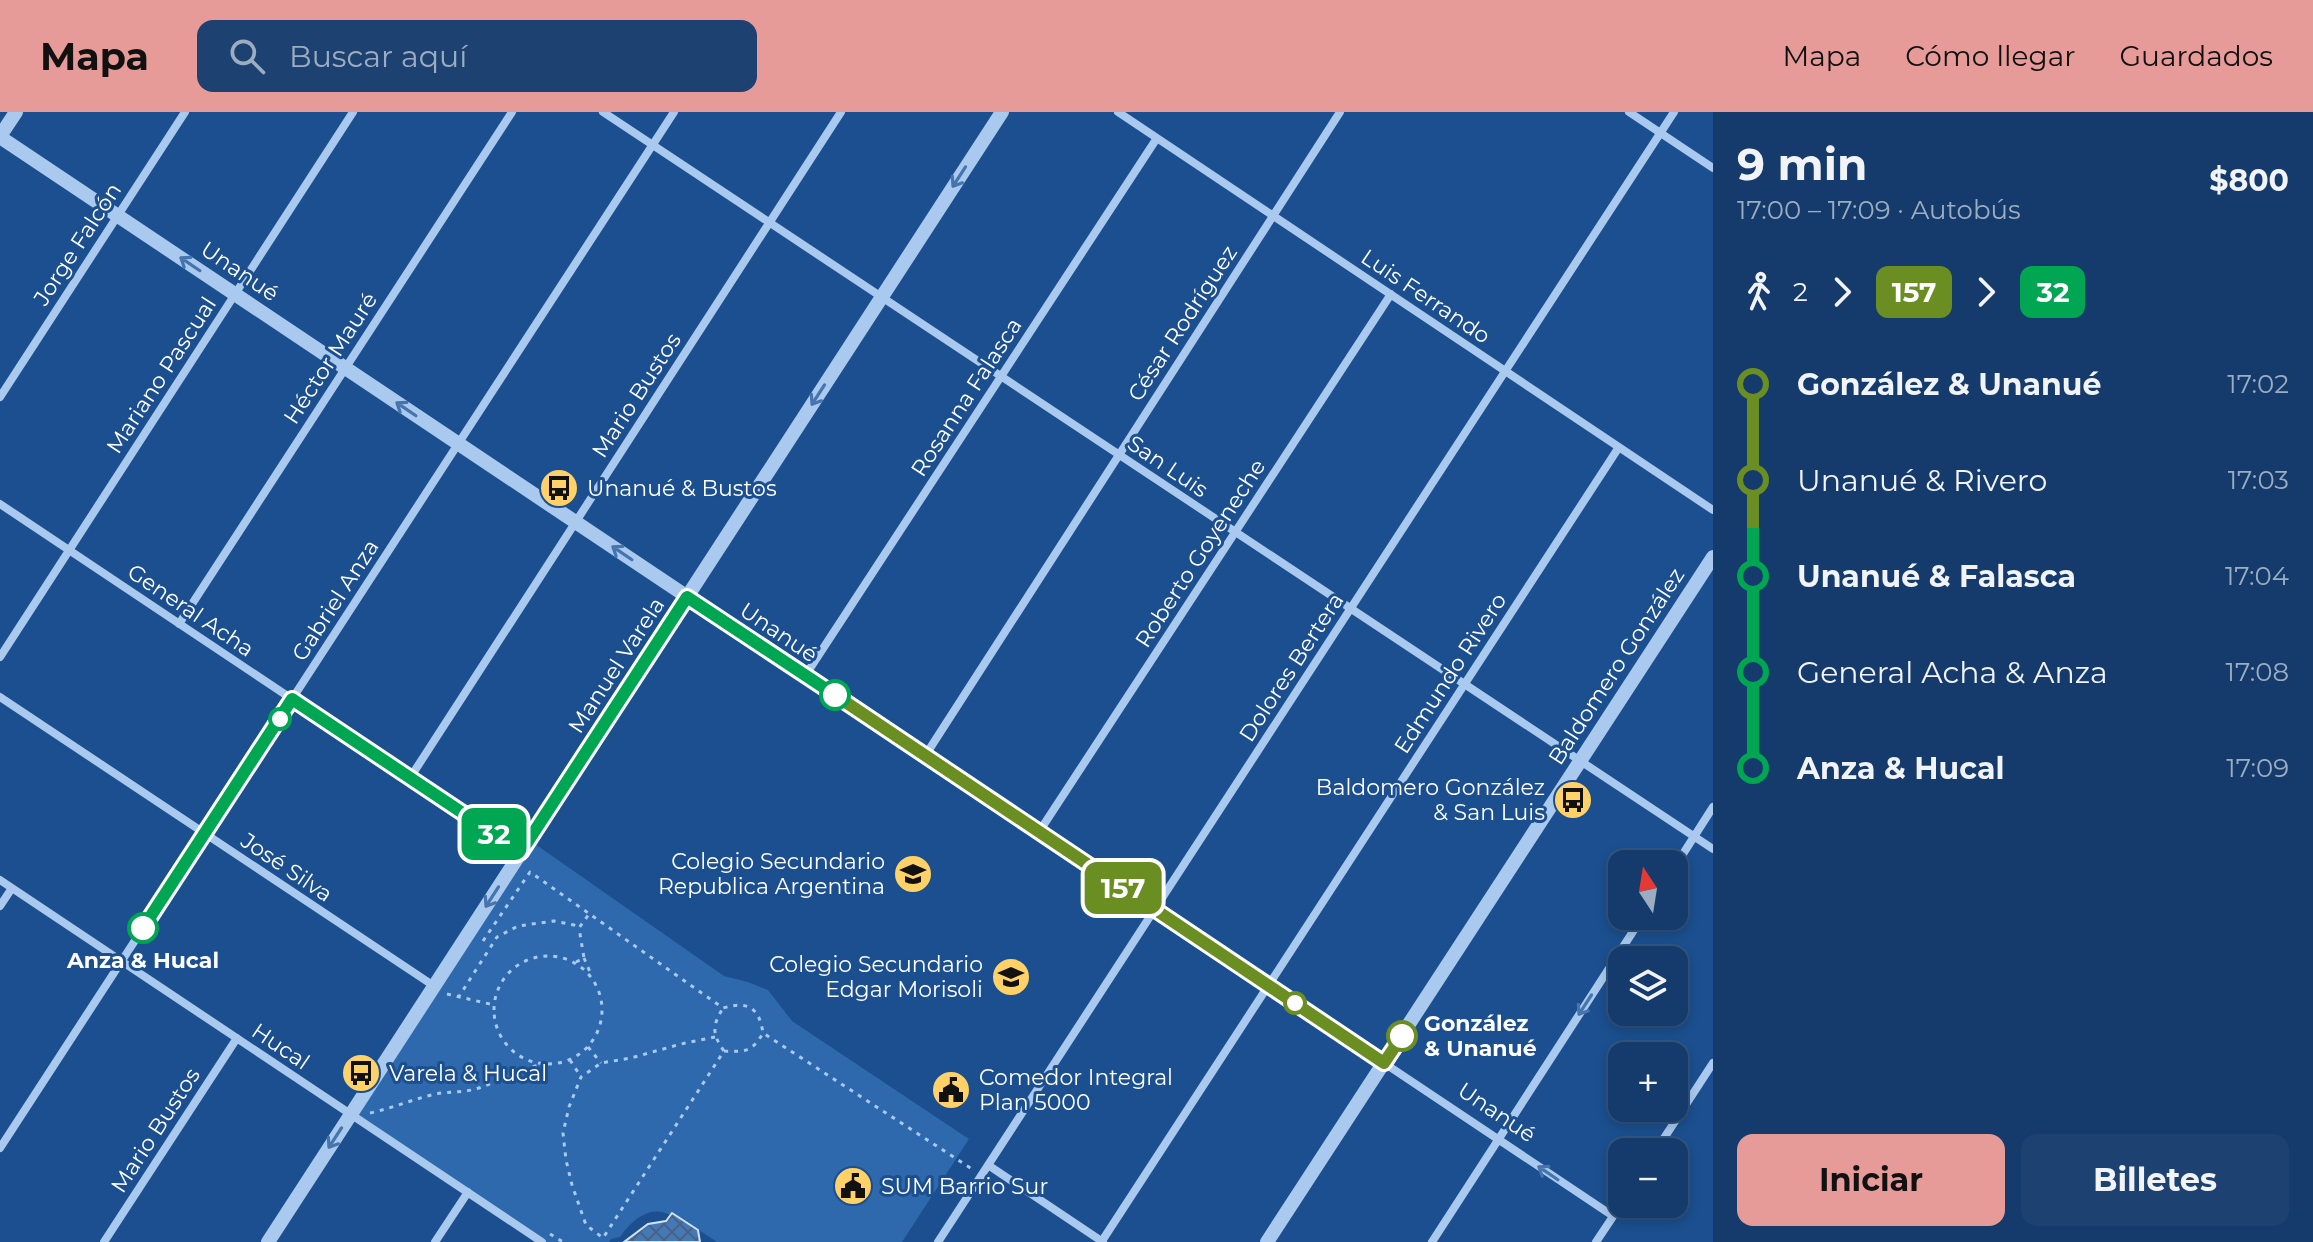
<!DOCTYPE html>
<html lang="es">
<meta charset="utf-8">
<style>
:root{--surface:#143b6b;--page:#1d4271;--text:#f1f3f6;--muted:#9dadc1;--line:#33557e;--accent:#e69b98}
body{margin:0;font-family:Montserrat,sans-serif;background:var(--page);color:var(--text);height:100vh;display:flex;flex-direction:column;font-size:30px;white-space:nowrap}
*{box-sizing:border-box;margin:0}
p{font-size:26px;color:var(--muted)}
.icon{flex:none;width:44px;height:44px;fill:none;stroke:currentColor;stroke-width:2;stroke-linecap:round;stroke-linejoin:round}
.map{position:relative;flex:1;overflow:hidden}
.side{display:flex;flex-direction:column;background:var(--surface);width:600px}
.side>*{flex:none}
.badge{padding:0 16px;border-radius:12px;font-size:28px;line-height:52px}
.needle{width:52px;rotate:348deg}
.tools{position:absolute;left:1608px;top:738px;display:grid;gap:16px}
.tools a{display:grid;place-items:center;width:80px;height:80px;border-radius:16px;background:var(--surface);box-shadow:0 4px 12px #0003,0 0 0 2px var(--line);font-size:40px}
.map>.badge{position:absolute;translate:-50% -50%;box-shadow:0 0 0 4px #fff}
.legs{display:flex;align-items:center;gap:12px;height:88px;padding:0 24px;font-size:26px}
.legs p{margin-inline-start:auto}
.headline{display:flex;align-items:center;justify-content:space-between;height:136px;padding:0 24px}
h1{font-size:44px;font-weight:700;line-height:60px}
.cta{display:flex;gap:16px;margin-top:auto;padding:16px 24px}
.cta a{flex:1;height:92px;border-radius:16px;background:var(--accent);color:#111;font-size:32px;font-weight:700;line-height:92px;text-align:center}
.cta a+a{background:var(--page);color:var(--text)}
ul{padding:0 24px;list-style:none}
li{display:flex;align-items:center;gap:28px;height:96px;font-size:30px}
li i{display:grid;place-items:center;width:12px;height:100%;margin:0 10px;background:currentColor}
li i::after{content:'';width:20px;height:20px;margin:-10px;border:6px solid;border-radius:50%;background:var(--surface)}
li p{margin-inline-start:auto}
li:first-child i{background:linear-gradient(#0000 50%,currentColor 0)}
li:last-child i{background:linear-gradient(currentColor 50%,#0000 0)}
header{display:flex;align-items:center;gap:48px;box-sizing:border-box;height:112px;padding:0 40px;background:var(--accent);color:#111}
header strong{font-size:38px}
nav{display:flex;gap:44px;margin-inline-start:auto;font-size:28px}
.search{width:560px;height:72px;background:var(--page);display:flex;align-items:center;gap:20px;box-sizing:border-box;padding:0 28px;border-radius:16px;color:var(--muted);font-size:30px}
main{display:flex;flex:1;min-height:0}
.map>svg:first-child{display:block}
</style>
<header>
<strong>Mapa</strong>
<div class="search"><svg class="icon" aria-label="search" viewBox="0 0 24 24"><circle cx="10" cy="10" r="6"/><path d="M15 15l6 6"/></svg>Buscar aquí</div>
<nav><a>Mapa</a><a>Cómo llegar</a><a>Guardados</a></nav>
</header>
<main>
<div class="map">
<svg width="1713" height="1130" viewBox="0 0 1713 1130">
<defs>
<pattern id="building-cross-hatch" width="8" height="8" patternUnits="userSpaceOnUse" patternTransform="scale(2)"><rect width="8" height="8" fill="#4478b7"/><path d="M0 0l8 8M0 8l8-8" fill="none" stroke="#486282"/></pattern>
</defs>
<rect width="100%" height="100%" fill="#1b4f8f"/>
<path fill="#2e69ad" d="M535,732L724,864L748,870L768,878L792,909L969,1027L902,1130H717L672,1100L670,1103C650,1092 631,1109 620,1125L611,1127L609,1130H547L356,1004Z"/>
<path fill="url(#building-cross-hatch)" stroke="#cfe3fa" stroke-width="2" d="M672,1101L698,1118L700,1130H624L648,1112L666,1109Z"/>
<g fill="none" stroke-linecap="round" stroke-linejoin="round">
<path stroke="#a9c9ee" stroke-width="3" stroke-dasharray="4 6" stroke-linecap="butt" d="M483,829L530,760L723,896C748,889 759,895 763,921L972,1057
M494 898a54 54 0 1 1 108 0a54 54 0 1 1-108 0Z
M584,846L590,860
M576,850L584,846L579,816
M447,882L494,893
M458,886L497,825L518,814L554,809L574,813L579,816L589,802
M715,925L681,932L631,946L601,951L581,965L569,995L563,1021L566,1048L572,1073L586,1113L603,1126L724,939C712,922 712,914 723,896
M588,935L601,951
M724,939C745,940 752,940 763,921
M570,948L581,965
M370,1001C393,996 413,987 436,982C449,979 465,981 479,976C500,969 520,958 542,952
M550,1122L563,1130"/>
<path stroke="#a9c9ee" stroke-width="8" d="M603,0L1713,737
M1118,0L1713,398
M1629,0L1713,56
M0,285L185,0
M0,392L521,740
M179,512L512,0
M0,545L353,0
M805,564L1157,26
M0,585L434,874
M925,644L1340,0
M410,666L841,0
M1039,720L1391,182
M1674,756L1713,695
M0,768L542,1130
M0,794L12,776
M1384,951L1613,1104
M0,1036L674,0
M1655,1040L1713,951
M988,1053L1103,1130
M1102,1129L1619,335
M104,1130L237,926
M435,1130L468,1080
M938,1130L1674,0
M1432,1130L1643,804
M1596,1130L1622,1091"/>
<path stroke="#a9c9ee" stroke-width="14" d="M0,24L16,0
M0,25L1384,951
M268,1130L1002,0
M1267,1130L1713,445"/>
</g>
<defs><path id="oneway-shaft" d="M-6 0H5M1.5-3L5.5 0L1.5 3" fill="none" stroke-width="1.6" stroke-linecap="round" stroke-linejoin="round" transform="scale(2)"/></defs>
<g stroke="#4674ac">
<use href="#oneway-shaft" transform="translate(959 65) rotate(123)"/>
<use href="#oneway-shaft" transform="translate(190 152) rotate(-146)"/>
<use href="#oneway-shaft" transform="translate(818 283) rotate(123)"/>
<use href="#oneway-shaft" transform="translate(406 297) rotate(-146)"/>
<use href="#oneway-shaft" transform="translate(622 441) rotate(-146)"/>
<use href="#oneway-shaft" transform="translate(492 785) rotate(123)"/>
<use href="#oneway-shaft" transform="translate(1585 893) rotate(123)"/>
<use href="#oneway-shaft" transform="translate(335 1026) rotate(123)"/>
<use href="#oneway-shaft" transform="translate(1548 1061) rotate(-146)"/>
</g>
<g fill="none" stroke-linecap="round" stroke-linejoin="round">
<g stroke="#fff" stroke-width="18">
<path id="line-1" d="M835,583L1384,951L1402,924"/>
</g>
<g stroke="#fff" stroke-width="18">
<path id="line-2" d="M143,816L292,587L521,740L687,485L835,583"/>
</g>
<use href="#line-1" stroke="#6b8e23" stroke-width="12"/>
<use href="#line-2" stroke="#00a651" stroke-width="12"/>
</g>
<defs>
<g id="bus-disc" transform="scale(2)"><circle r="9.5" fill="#ffd166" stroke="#1b4f8f"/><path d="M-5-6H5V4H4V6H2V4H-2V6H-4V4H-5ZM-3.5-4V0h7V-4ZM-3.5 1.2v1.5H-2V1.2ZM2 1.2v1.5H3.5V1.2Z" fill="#111"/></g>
<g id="university-disc" transform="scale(2)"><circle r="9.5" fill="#ffd166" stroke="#1b4f8f"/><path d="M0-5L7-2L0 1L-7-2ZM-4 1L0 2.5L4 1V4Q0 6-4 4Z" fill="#111"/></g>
<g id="civic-disc" transform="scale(2)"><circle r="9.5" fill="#ffd166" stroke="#1b4f8f"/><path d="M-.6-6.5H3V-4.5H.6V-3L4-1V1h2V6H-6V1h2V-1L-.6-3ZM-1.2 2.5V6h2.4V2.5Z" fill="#111"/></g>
</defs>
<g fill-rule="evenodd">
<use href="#bus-disc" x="559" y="376"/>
<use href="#bus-disc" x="1573" y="688"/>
<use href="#university-disc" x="913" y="762"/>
<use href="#university-disc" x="1011" y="865"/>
<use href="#bus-disc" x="361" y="961"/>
<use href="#civic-disc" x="951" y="978"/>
<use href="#civic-disc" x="853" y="1074"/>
</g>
<g fill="#fff" stroke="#00a651" stroke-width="4">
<circle cx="835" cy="583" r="14"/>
<circle cx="280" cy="607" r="10"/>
<circle cx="143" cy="816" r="14"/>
</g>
<g fill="#fff" stroke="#6b8e23" stroke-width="4">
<circle cx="1295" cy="891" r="10"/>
<circle cx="1402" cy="924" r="14"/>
</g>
<g text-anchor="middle" stroke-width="6" stroke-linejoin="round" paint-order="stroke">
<g font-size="22" fill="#fff" stroke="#1b4f8f">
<text transform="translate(77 132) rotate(-57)" y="8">Jorge Falcón</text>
<text transform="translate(240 159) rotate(34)" y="8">Unanué</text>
<text transform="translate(1426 184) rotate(34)" y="8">Luis Ferrando</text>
<text transform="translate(1182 211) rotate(-57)" y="8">César Rodríguez</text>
<text transform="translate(330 246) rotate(-57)" y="8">Héctor Mauré</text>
<text transform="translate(161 263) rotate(-57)" y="8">Mariano Pascual</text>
<text transform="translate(636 283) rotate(-57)" y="8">Mario Bustos</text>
<text transform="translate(966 285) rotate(-57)" y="8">Rosanna Falasca</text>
<text transform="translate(1168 354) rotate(34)" y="8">San Luis</text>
<text transform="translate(1200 441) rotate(-57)" y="8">Roberto Goyeneche</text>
<text transform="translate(335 488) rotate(-57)" y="8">Gabriel Anza</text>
<text transform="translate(191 498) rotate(34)" y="8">General Acha</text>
<text transform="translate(779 520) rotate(34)" y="8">Unanué</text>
<text transform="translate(616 553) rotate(-57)" y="8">Manuel Varela</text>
<text transform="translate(1616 554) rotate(-57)" y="8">Baldomero González</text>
<text transform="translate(1291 555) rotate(-57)" y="8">Dolores Bertera</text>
<text transform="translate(1450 561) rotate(-57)" y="8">Edmundo Rivero</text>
<text transform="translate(287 755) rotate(34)" y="8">José Silva</text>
<text transform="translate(281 934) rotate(34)" y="8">Hucal</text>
<text transform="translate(1497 1000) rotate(34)" y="8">Unanué</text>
<text transform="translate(155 1018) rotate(-57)" y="8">Mario Bustos</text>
</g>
<g font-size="22" fill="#fff" stroke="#1b4f8f" text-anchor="start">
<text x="587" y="384">Unanué &amp; Bustos</text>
<text x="1545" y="683" text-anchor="end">Baldomero González<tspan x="1545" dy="25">&amp; San Luis</tspan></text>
<text x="885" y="757" text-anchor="end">Colegio Secundario<tspan x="885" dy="25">Republica Argentina</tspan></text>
<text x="983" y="860" text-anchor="end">Colegio Secundario<tspan x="983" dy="25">Edgar Morisoli</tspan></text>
<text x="389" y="969">Varela &amp; Hucal</text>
<text x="979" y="973">Comedor Integral<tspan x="979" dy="25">Plan 5000</tspan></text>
<text x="881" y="1082">SUM Barrio Sur</text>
</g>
<g font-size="22" font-weight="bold" fill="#fff" stroke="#1b4f8f">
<text x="143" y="856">Anza &amp; Hucal</text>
<text x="1424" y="919" text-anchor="start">González<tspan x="1424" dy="25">&amp; Unanué</tspan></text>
</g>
</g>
</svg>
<div class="tools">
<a><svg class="needle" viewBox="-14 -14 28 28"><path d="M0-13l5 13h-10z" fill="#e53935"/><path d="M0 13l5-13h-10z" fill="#9dadc1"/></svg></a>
<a><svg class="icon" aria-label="layers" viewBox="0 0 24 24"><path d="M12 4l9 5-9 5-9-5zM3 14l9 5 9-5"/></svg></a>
<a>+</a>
<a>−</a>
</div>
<b class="badge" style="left:1123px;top:776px;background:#6b8e23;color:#fff">157</b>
<b class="badge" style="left:494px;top:722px;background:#00a651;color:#fff">32</b>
</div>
<section class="side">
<div class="headline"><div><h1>9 min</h1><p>17:00 – 17:09 · Autobús</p></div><b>$800</b></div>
<div class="legs"><svg class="icon" aria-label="walk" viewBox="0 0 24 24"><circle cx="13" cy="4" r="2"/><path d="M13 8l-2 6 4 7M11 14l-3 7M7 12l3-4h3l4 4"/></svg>2<svg class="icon" aria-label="forward" viewBox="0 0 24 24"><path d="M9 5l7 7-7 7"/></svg><b class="badge" style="background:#6b8e23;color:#fff">157</b><svg class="icon" aria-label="forward" viewBox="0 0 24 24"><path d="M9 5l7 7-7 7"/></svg><b class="badge" style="background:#00a651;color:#fff">32</b></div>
<ul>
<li><i style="color:#6b8e23"></i><b>González &amp; Unanué</b><p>17:02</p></li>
<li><i style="color:#6b8e23"></i><span>Unanué &amp; Rivero</span><p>17:03</p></li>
<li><i style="color:#00a651"></i><b>Unanué &amp; Falasca</b><p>17:04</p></li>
<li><i style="color:#00a651"></i><span>General Acha &amp; Anza</span><p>17:08</p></li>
<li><i style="color:#00a651"></i><b>Anza &amp; Hucal</b><p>17:09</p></li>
</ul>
<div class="cta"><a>Iniciar</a><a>Billetes</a></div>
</section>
</main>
